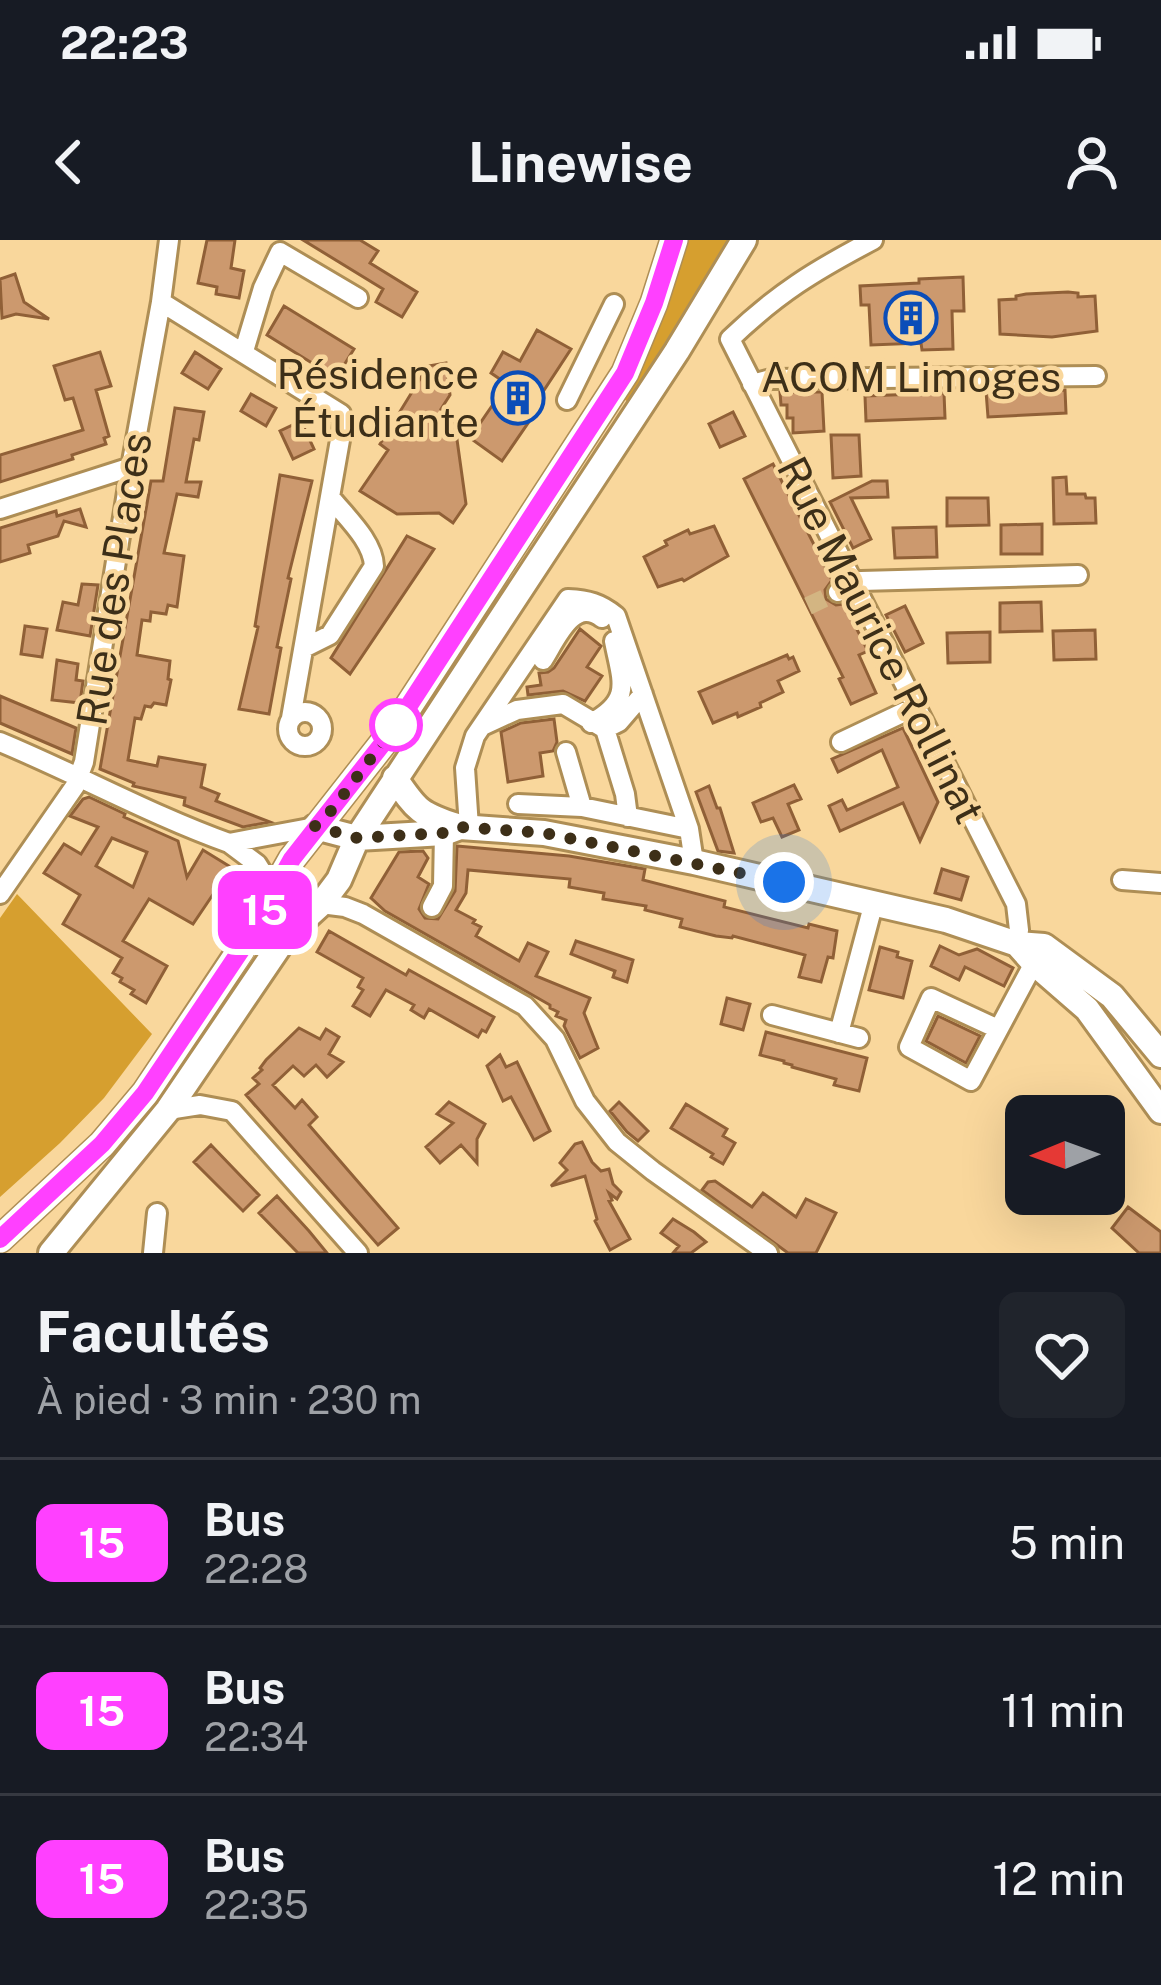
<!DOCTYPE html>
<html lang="fr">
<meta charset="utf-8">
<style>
:root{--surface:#171b24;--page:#20242c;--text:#f1f3f6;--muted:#9ea1a6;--line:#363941}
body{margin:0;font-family:"Public Sans",sans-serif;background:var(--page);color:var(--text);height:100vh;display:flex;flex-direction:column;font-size:45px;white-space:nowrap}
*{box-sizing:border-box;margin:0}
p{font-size:39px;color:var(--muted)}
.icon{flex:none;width:66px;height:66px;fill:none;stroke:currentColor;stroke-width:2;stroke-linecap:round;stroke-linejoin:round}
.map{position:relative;height:1013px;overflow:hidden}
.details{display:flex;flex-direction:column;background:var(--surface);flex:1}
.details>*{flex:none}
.badge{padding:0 24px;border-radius:18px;font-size:42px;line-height:78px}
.needle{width:78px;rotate:269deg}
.fabs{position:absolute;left:1005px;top:855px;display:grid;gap:24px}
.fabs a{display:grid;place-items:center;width:120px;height:120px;border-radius:18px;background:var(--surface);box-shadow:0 12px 48px #0002;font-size:60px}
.you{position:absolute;width:60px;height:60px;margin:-30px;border:9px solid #fff;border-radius:50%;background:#1a73e8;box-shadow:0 0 0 18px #1a73e833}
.map>.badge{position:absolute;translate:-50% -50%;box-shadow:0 0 0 6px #fff}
.round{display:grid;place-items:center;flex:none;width:126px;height:126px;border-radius:18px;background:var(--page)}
.overview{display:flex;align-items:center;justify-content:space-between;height:204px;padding:0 36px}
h1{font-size:57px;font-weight:700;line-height:90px}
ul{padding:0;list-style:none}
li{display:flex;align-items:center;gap:36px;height:168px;padding:0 36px;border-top:3px solid var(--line)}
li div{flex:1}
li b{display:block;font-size:45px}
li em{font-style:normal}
li .badge{min-width:132px;font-weight:700;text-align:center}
.status{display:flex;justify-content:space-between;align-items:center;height:84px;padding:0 60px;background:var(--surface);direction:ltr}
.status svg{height:33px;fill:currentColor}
header{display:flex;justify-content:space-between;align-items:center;height:156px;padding:0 36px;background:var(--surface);font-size:54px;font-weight:700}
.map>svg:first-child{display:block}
</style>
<div class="status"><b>22:23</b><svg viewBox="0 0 49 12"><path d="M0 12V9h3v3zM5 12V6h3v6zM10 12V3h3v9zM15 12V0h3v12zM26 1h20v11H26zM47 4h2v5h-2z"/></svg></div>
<header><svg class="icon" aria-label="back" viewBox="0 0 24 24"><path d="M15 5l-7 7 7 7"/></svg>Linewise<svg class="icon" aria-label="person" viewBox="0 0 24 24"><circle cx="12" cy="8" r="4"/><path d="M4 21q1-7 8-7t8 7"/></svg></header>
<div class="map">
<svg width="1161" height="1013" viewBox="0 0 1161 1013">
<rect width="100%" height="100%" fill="#f9d79c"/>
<path fill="#d69f2f" d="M687,0H733L628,162L624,159L656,94Z
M17,654L152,794L104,858L60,903L0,957V678Z"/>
<path fill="#cc996e" stroke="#906037" stroke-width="3" fill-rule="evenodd" d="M207,0H235L231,28L244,31L239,58L216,54L217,47L198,43Z
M303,0H360L378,11L370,23L417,52L402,77L376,62L383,49Z
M15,34L24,62L49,79L16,74L2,78L0,39Z
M963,37L964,71H952L953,109L922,110L921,103L871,105L869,65H861L860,46L919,43V39Z
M1068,52L1078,53V57L1095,56L1097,91L1052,97L1000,94L999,60L1016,59V56L1026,54Z
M284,66L354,109L336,138L267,95Z
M537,90L571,109L535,164L539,167L502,221L470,198L507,144L491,133L503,112L520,121Z
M100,112L111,146L96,150L109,196L104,198L106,204L72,215L73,219L0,242V215L83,190L73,158L65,160L54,126Z
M195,112L221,129L208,149L182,133Z
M446,123L450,155L441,169L454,178L466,264L453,283L439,273L397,274L360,251L388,210L380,204L428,126Z
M1065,150L1066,173L988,177L986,151Z
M780,152H822L824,191L793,193V178H787V165H781Z
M944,153L945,178L866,181L865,156Z
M251,154L276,168L266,186L241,171Z
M175,168L204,172L199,200L194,199L186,242H201L198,257L177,254L164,313L184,316L177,367L168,365L166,374L151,372L150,381L142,380L137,415L170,421L168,439L171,440L166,465L154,463L151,467L145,466L141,479L135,478L128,520L157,526L159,517L205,525L201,547L219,554L216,561L270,582L243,587L184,565L185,558L133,546L134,543L100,529L151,241H163Z
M733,172L745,196L720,207L709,184Z
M301,181L314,209L293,219L280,191Z
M831,195H859L861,236L833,238Z
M773,224L832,340L825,350L826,359L836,365L844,364L868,411L859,415L876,453L851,464L839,439L843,437L744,239Z
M280,235L312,241L288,338L291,339L277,407L281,408L269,474L239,469L258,387L255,386Z
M1066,237L1067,254H1085L1086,258H1095L1096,283L1054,284L1053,238Z
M872,241H887L888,257L851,258L871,299L853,308L830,262Z
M947,258H988L989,285L947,286Z
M80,269L86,287L64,281L58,296L28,305L30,313L0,322V288L56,271L57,276Z
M1042,284V314H1001V285Z
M714,286L728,316L684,341L682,339L658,347L644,317L667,305L665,301L688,290L690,294Z
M936,287L937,317L895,318L893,288Z
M407,296L434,309L350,434L331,418Z
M82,344L98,345L90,396L57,390L63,362L78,365Z
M1041,362L1042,391L1000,392V363Z
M905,366L923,403L905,412L886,375Z
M25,386L47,389L42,417L21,414Z
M580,389L601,406L587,427L602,436L585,461L563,451L528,455L527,447L541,445L539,433L548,432L554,428Z
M1095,390L1096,419L1054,420L1053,391Z
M990,392V422L948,423L947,393Z
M787,415L789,419L793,417L799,431L778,441L783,452L760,463L761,467L738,477L737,473L713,483L699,452Z
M57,420L78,424L76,440L83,441L80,463L52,460Z
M0,456L76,488L72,514L0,483Z
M554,479L557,502L553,511L540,513L543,536L508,542L501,492L521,483Z
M903,488L938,562L920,601L903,563L840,591L829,566L842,560L847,570L898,547L882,510L838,532L832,519Z
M794,545L801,559L788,564L799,590L782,597L773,578L761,582L753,563Z
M709,546L717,568H720L734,613L718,611L696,552Z
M89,557L125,574L124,577L178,601L187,637L203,610L229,626L224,636L234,642L226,656L216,650L193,684L149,659L123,701L167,726L146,763L131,754L134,750L120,742L122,738L113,733L122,718L63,684L80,655L44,633L64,604L81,614L98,587L70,576L83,559ZM112,598L147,612L133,647L96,626Z
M457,606L569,616L645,629L643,640L725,661L724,667L808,688L809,684L837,691L833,718L828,717L821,742L799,737L805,715L733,696L732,698L716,696L680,687L682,679L645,670L646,666L603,659L604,653L569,647L570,639L468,630L466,653L456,670L475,680L473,683L481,687L476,696L519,721L528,703L548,712L536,736L590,758L584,773L598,808L580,818L564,786L566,780L556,776L558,772L550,768V765L385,671L371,658L399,612L423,611L428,618L418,637L429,644L419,669L425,678L438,679L455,651Z
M942,629L968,637L961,660L935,653Z
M329,691L406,735L409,730L494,777L486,792L482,790L478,797L429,769L424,778L411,770L414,765L386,750L370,776L353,766L363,750L358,747L363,738L317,712Z
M576,701L633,720L627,742L613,737L615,731L571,714Z
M940,706L959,715L977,709L1013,728L1004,746L965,727L959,740L931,726Z
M880,707L898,712L897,717L912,721L903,758L869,750Z
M727,758L750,764L743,790L721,784Z
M938,776L980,796L966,823L926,801Z
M299,788L320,799L326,789L339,797L329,814L343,822L327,837L316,825L304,836L293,826L273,845L295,868L302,860L317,877L309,885L398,988L378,1005L246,855L259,844L253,838L262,830L260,828L266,820Z
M766,792L867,818L859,851L834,845L836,839L792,827V825L784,823V821L760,815Z
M500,815L506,827L517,822L550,891L534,900L511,857L503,861L487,826Z
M449,862L485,884L477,899V923L461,905L440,923L426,907L453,883L437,874Z
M619,862L648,891L638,901L627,892L610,871Z
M686,864L727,889L723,896L735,903L723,924L711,917L713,914L671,888Z
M582,902L592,922L601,931L609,929L613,944L621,952L617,959L609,953L612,960L609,961L630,999L610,1010L595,981L597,979L585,936L551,946L567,930L560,923L575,904Z
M211,905L259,955L243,971L194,922Z
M715,941L752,967L763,953L796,977L806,959L836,973L816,1013H788L702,950L708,942Z
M277,956L309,991L327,1013H298L259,973Z
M1128,967L1161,992V1013H1139L1112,988Z
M673,979L694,992L706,1002L691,1013H673L679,1006L661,993Z"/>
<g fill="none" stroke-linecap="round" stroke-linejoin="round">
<path stroke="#d3b582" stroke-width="18" stroke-dasharray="18 9" stroke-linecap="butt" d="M808,366L838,352"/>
<g stroke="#ae8e55" stroke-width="24">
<path id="minor" d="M873,0C814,31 778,53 730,99L1016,664L1019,690L1017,704
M161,62L341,174L343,183L291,478
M244,111L263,48L280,12L358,58
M752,144L771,139L1096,136
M567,160L614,64
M0,269L131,227
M838,352L861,341L1078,335
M304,408L330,395L374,326C373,301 346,277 331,258
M543,420C556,400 573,356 602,378
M288 489a17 17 0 1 1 34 0a17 17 0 1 1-34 0Z
M591,483C633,460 622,442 614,401
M482,486L517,470L563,464L605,489L619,482L643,454
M605,489L625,554L628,577
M0,502C77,534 151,575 229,603
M841,502L915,467
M566,512L582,567
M518,564L582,567L689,589
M469,587L465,528L475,496L568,359C588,360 600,363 616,376L689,589L694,622
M1122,640L1161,643
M274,651L257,624L229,603L315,587
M0,654L75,546L84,522L131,227L161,62L169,0
M321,664L345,667L363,674L525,766L555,799L585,861L617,902L653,931L768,1013
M432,667L443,646L444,593
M772,775L859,798
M998,789L931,758L909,807L971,841L1034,723
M839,793L874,662
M168,870L200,865L232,871L358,1013
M153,1013L157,973"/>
</g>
<g stroke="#ae8e55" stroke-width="30">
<path id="major" d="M395,538C416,570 421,575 457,586
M315,587L357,598L444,593L460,587L544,593L694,622L946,680L1017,704L1044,706L1112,756L1161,815
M1017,704L1034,723L1087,769L1161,871
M0,999L102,904L145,853L240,710L292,619L391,493L625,133L654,63L674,0
M51,1013L168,870L286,696L321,664L339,640L357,598L677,111L744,0"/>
</g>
<use href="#minor" stroke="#fff" stroke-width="18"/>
<use href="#major" stroke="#fff" stroke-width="24"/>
</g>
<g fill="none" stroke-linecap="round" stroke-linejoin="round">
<g stroke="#fff" stroke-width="27">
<path id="line" d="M0,999L102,904L145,853L241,710L292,619L391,493L625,133L654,63L674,0"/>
</g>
<use href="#line" stroke="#ff40ff" stroke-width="18"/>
<path stroke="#3d2f18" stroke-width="12" stroke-dasharray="0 21.6" d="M396,485L332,570L315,586L357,598L444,593L460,587L544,593L784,642"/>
</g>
<defs>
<g id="building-ring" transform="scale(2.7)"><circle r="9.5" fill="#f9d79c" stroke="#0b4db8" stroke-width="1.5"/><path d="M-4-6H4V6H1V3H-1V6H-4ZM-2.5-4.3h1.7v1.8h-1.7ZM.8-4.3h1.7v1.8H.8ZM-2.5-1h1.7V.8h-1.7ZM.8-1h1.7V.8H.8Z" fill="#0b4db8"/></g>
</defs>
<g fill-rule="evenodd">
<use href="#building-ring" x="911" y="78"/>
<use href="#building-ring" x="518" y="158"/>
</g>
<circle fill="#fff" stroke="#ff40ff" stroke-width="6" cx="396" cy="485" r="24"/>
<g text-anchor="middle" stroke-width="9" stroke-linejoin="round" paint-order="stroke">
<g font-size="42" fill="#3d2f18" stroke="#f9d79c" text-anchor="end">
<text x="479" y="149">Résidence<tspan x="479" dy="48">Étudiante</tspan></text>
<text x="911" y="152" text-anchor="middle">ACOM Limoges</text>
</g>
<g font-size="42" fill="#3d2f18" stroke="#f9d79c">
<text transform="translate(114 339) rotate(-81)" y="15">Rue des Places</text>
<text transform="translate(881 400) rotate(63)" y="15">Rue Maurice Rollinat</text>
</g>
</g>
</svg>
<div class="fabs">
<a><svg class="needle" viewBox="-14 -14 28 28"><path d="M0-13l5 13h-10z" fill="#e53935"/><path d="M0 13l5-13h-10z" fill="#9ea1a6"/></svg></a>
</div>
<div class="you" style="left:784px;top:642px"></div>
<b class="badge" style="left:265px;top:670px;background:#ff40ff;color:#fff">15</b>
</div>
<section class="details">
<div class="overview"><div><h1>Facultés</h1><p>À pied · 3 min · 230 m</p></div><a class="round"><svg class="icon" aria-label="heart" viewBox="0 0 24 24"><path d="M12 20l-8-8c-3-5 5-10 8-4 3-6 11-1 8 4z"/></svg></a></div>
<ul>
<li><span class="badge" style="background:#ff40ff;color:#fff">15</span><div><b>Bus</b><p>22:28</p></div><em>5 min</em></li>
<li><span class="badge" style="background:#ff40ff;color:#fff">15</span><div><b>Bus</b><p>22:34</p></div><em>11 min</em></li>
<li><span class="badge" style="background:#ff40ff;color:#fff">15</span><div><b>Bus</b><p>22:35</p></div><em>12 min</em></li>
</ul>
</section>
